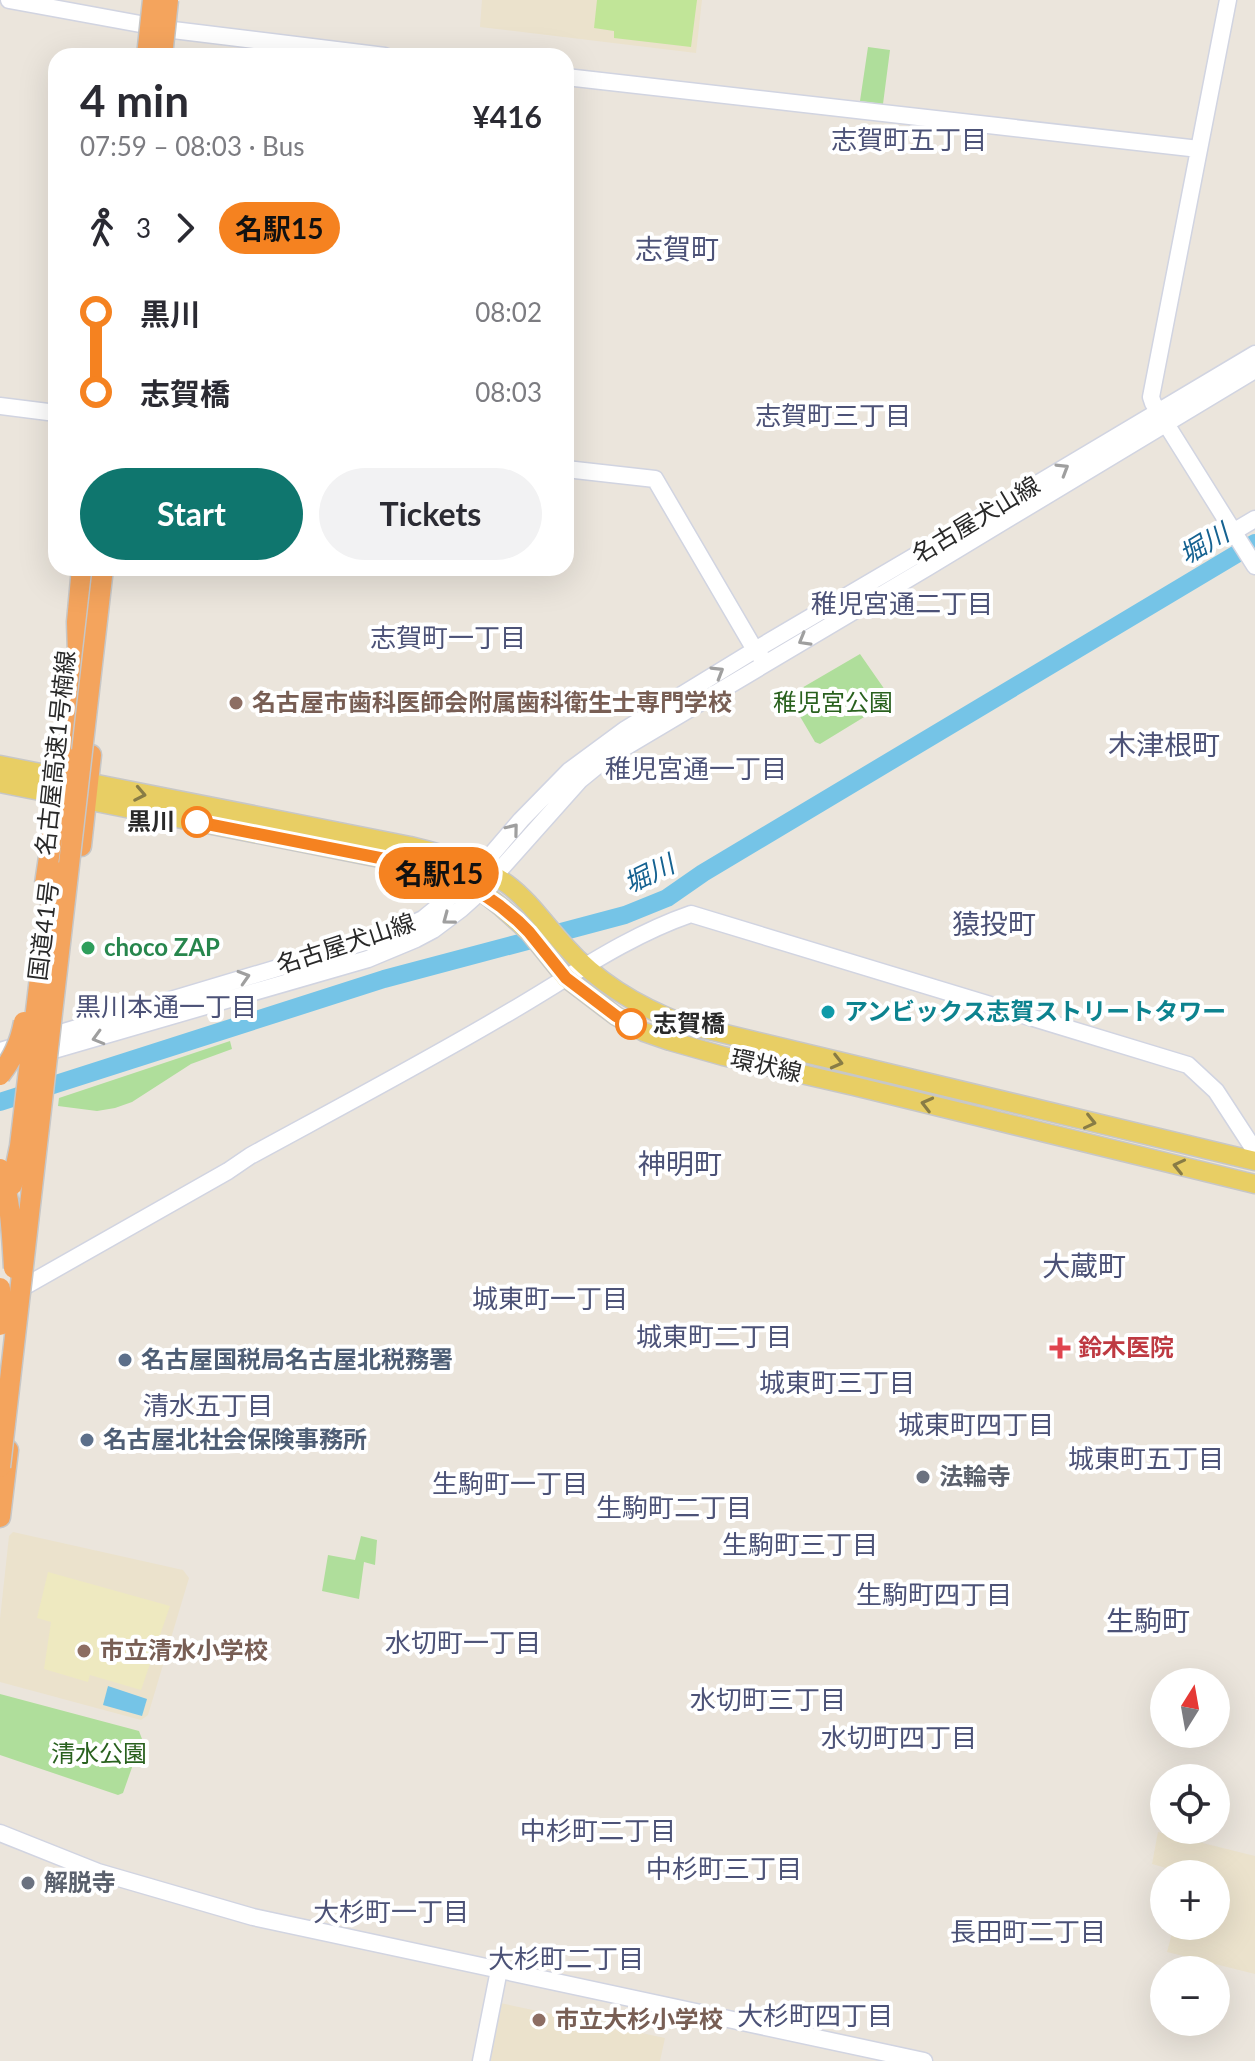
<!DOCTYPE html>
<meta charset="utf-8">
<style>
:root{--surface:#fff;--page:#f2f2f3;--text:#2b2b33;--muted:#7c7c81;--accent:#0f766e}
body{margin:0;font-family:Lato,"Noto Sans JP",sans-serif;background:var(--page);color:var(--text);height:100vh;display:flex;flex-direction:column;font-size:30px;white-space:nowrap}
*{box-sizing:border-box;margin:0}
p{font-size:26px;color:var(--muted)}
.icon{flex:none;width:44px;height:44px;fill:none;stroke:currentColor;stroke-width:2;stroke-linecap:round;stroke-linejoin:round}
.map{position:relative;flex:1;overflow:hidden}
.sheet{position:absolute;left:48px;top:48px;width:526px;height:528px;display:flex;flex-direction:column;background:var(--surface);border-radius:24px;box-shadow:0 8px 32px #0002}
.sheet>*{flex:none}
.badge{padding:0 16px;border-radius:26px;font-size:28px;line-height:52px}
.needle{width:52px;rotate:11deg}
.buttons{position:absolute;left:1150px;top:1668px;display:grid;gap:16px}
.buttons a{display:grid;place-items:center;width:80px;height:80px;border-radius:50%;background:var(--surface);box-shadow:0 8px 32px #0002;font-size:40px}
.map>.badge{position:absolute;translate:-50% -50%;box-shadow:0 0 0 4px #fff}
.legs{display:flex;align-items:center;gap:12px;height:88px;padding:0 32px;font-size:26px}
.legs p{margin-inline-start:auto}
.head{display:flex;align-items:center;justify-content:space-between;height:136px;padding:0 32px}
h1{font-size:44px;font-weight:700;line-height:60px}
.action{display:flex;gap:16px;margin-top:auto;padding:16px 32px}
.action a{flex:1;height:92px;border-radius:48px;background:var(--accent);color:#fff;font-size:32px;font-weight:700;line-height:92px;text-align:center}
.action a+a{background:var(--page);color:var(--text)}
ul{padding:0 32px;list-style:none}
li{display:flex;align-items:center;gap:28px;height:80px;font-size:30px}
li i{display:grid;place-items:center;width:12px;height:100%;margin:0 10px;background:currentColor}
li i::after{content:'';width:20px;height:20px;margin:-10px;border:6px solid;border-radius:50%;background:var(--surface)}
li p{margin-inline-start:auto}
li:first-child i{background:linear-gradient(#0000 50%,currentColor 0)}
li:last-child i{background:linear-gradient(currentColor 50%,#0000 0)}
.map>svg:first-child{display:block}
</style>
<div class="map">
<svg width="1255" height="2061" viewBox="0 0 1255 2061">
<rect width="100%" height="100%" fill="#ebe5dc"/>
<path fill="#ebe2cc" d="M482,0H702L696,53L480,27Z
M13,1532L183,1570L189,1578L148,1715L141,1720L0,1682V1619L9,1536Z
M1158,1832L1255,1856V1974L1167,1952L1174,1926H1216V1874H1188L1152,1864Z
M500,2003L665,2038L660,2061H488Z"/>
<path fill="#afde9b" d="M868,47L890,50L883,104L860,101Z
M860,654L892,700L820,744L815,742L788,696Z
M230,1041L232,1049L191,1064L132,1102L115,1108L97,1111L58,1106L59,1098Z
M361,1536L377,1540L375,1565L364,1562L359,1599L322,1591L328,1555L355,1560Z
M0,1694L139,1731L142,1739L123,1793L118,1795L0,1755Z"/>
<path fill="#eee9c0" d="M48,1572L170,1606L141,1690L90,1675L88,1682L44,1669L51,1622L37,1618Z"/>
<path fill="#c1e598" d="M597,0H697L691,47L614,38V31L594,28Z"/>
<path fill="#75c4e7" d="M108,1686L147,1699L142,1716L103,1705Z"/>
<g fill="none" stroke-linecap="round" stroke-linejoin="round">
<path stroke="#75c4e7" stroke-width="18" d="M0,1102L384,979L625,915L667,898L703,873L1255,543"/>
<g stroke="#d1d4e1" stroke-width="19">
<path id="secondary" d="M9,0L173,30L385,56
M1228,0L1151,397L1153,403L1255,566
M566,77L1199,149
M0,406L56,413
M566,469L655,479L755,650L762,658
M1233,532L1255,519
M0,1051L388,935L423,919L467,883L521,820L569,771L626,729L755,650L1022,493L1255,354
M40,1054L368,959L416,939L433,930L461,909L481,891L580,780L607,758L928,567L1255,370
M13,1293L228,1171L250,1156C338,1108 427,1061 513,1010C571,976 627,936 691,914L1188,1065L1216,1091L1255,1151
M0,1833L98,1872L253,1917L924,2061
M481,2061L499,1970"/>
</g>
<g stroke="#c7c7c7" stroke-width="21">
<path id="primary" d="M0,765L410,846C443,854 479,864 507,884C530,901 547,927 566,947C598,983 639,1007 684,1024L1255,1161
M0,783L395,861L430,870L467,883L481,891L500,906L529,932L566,978L616,1016L644,1032L670,1041L723,1056L854,1086L1255,1184"/>
</g>
<g stroke="#c7c7c7" stroke-width="23">
<path id="highway" d="M64,775L79,687L77,622L82,568
M81,846L91,755
M0,1517L8,1450"/>
</g>
<use href="#secondary" stroke="#fff" stroke-width="16"/>
<use href="#primary" stroke="#e8ce64" stroke-width="18"/>
<use href="#highway" stroke="#f4a45d" stroke-width="20"/>
<g stroke="#c7c7c7" stroke-width="23" stroke-linecap="butt">
<path id="highway-bridge" d="M147,56L153,0
M162,56L168,0
M45,884L61,776L69,759
M0,1075C13,1058 20,1043 24,1022
M0,1169C11,1200 12,1235 14,1268
M12,1185L20,1146L41,969L56,872
M0,1288V1325
M0,1467L103,568"/>
</g>
<use href="#highway-bridge" stroke="#f4a45d" stroke-width="20"/>
</g>
<defs><path id="oneway-chevron" d="M-2-3.5L2.5 0L-2 3.5" fill="none" stroke-width="1.6" stroke-linecap="round" stroke-linejoin="round" transform="scale(2)"/></defs>
<g stroke="#9f9f9f">
<use href="#oneway-chevron" transform="translate(1063 469) rotate(-31)"/>
<use href="#oneway-chevron" transform="translate(804 640) rotate(150)"/>
<use href="#oneway-chevron" transform="translate(718 672) rotate(-31)"/>
<use href="#oneway-chevron" transform="translate(513 829) rotate(-51)"/>
<use href="#oneway-chevron" transform="translate(448 919) rotate(143)"/>
<use href="#oneway-chevron" transform="translate(244 977) rotate(-17)"/>
<use href="#oneway-chevron" transform="translate(98 1038) rotate(164)"/>
</g>
<g stroke="#887c46">
<use href="#oneway-chevron" transform="translate(140 794) rotate(11)"/>
<use href="#oneway-chevron" transform="translate(837 1062) rotate(14)"/>
<use href="#oneway-chevron" transform="translate(927 1104) rotate(-166)"/>
<use href="#oneway-chevron" transform="translate(1090 1122) rotate(13)"/>
<use href="#oneway-chevron" transform="translate(1179 1166) rotate(-167)"/>
</g>
<g fill="none" stroke-linecap="round" stroke-linejoin="round">
<g stroke="#fff" stroke-width="18">
<path id="line-1" d="M197,822L395,861L430,870L467,883L500,906L518,921L529,932L566,978L616,1016L631,1024"/>
</g>
<use href="#line-1" stroke="#f58220" stroke-width="12"/>
</g>
<g fill="#8d6e63" stroke="#fff" stroke-width="3">
<circle cx="236" cy="703" r="8"/>
<circle cx="84" cy="1651" r="8"/>
<circle cx="539" cy="2020" r="8"/>
</g>
<g fill="#fff" stroke="#f58220" stroke-width="4">
<circle cx="197" cy="822" r="14"/>
<circle cx="631" cy="1024" r="14"/>
</g>
<circle fill="#2e9e5b" stroke="#fff" stroke-width="3" cx="88" cy="948" r="8"/>
<circle fill="#0f9aa8" stroke="#fff" stroke-width="3" cx="828" cy="1012" r="8"/>
<path fill="#e0444e" stroke="#fff" stroke-width="3" d="M1056 1336h8v8h8v8h-8v8h-8v-8h-8v-8h8z"/>
<g fill="#5c6f8a" stroke="#fff" stroke-width="3">
<circle cx="125" cy="1360" r="8"/>
<circle cx="87" cy="1440" r="8"/>
</g>
<g fill="#6b7280" stroke="#fff" stroke-width="3">
<circle cx="923" cy="1477" r="8"/>
<circle cx="28" cy="1883" r="8"/>
</g>
<g text-anchor="middle" stroke-width="8" stroke-linejoin="round" paint-order="stroke">
<g font-size="24" fill="#292929" stroke="#fff">
<text transform="translate(976 520) rotate(-31)" y="8">名古屋犬山線</text>
<text transform="translate(56 753) rotate(-84)" y="8">名古屋高速1号楠線</text>
<text transform="translate(44 931) rotate(-83)" y="8">国道41号</text>
<text transform="translate(346 944) rotate(-18)" y="8">名古屋犬山線</text>
<text transform="translate(766 1066) rotate(13)" y="8">環状線</text>
</g>
<g font-size="24" font-weight="bold" fill="#785e54" stroke="#fff" text-anchor="start">
<text x="252" y="711">名古屋市歯科医師会附属歯科衛生士専門学校</text>
<text x="100" y="1659">市立清水小学校</text>
<text x="555" y="2028">市立大杉小学校</text>
</g>
<g font-size="24" fill="#29611e" stroke="#fff">
<text x="833" y="711">稚児宮公園</text>
<text x="99" y="1762">清水公園</text>
</g>
<g font-size="24" font-weight="bold" fill="#292929" stroke="#fff" text-anchor="end">
<text x="175" y="830">黒川</text>
<text x="653" y="1032" text-anchor="start">志賀橋</text>
</g>
<g font-size="24" font-weight="bold" fill="#27864d" stroke="#fff" text-anchor="start">
<text x="104" y="956">choco ZAP</text>
</g>
<g font-size="24" font-weight="bold" fill="#0d838f" stroke="#fff" text-anchor="start">
<text x="844" y="1020">アンビックス志賀ストリートタワー</text>
</g>
<g font-size="24" font-weight="bold" fill="#be3a42" stroke="#fff" text-anchor="start">
<text x="1078" y="1356">鈴木医院</text>
</g>
<g font-size="24" font-weight="bold" fill="#4e5e75" stroke="#fff" text-anchor="start">
<text x="141" y="1368">名古屋国税局名古屋北税務署</text>
<text x="103" y="1448">名古屋北社会保険事務所</text>
</g>
<g font-size="24" font-weight="bold" fill="#5b616d" stroke="#fff" text-anchor="start">
<text x="939" y="1485">法輪寺</text>
<text x="44" y="1891">解脱寺</text>
</g>
<g font-size="26" fill="#4c5277" stroke="#fff">
<text x="909" y="149">志賀町五丁目</text>
<text x="833" y="425">志賀町三丁目</text>
<text x="902" y="613">稚児宮通二丁目</text>
<text x="448" y="647">志賀町一丁目</text>
<text x="696" y="778">稚児宮通一丁目</text>
<text x="166" y="1016">黒川本通一丁目</text>
<text x="550" y="1308">城東町一丁目</text>
<text x="714" y="1346">城東町二丁目</text>
<text x="837" y="1392">城東町三丁目</text>
<text x="208" y="1415">清水五丁目</text>
<text x="976" y="1434">城東町四丁目</text>
<text x="1146" y="1468">城東町五丁目</text>
<text x="510" y="1493">生駒町一丁目</text>
<text x="674" y="1517">生駒町二丁目</text>
<text x="800" y="1554">生駒町三丁目</text>
<text x="934" y="1604">生駒町四丁目</text>
<text x="463" y="1652">水切町一丁目</text>
<text x="768" y="1709">水切町三丁目</text>
<text x="899" y="1747">水切町四丁目</text>
<text x="598" y="1840">中杉町二丁目</text>
<text x="724" y="1878">中杉町三丁目</text>
<text x="391" y="1921">大杉町一丁目</text>
<text x="1028" y="1941">長田町二丁目</text>
<text x="566" y="1968">大杉町二丁目</text>
<text x="815" y="2025">大杉町四丁目</text>
</g>
<g font-size="26" font-style="italic" fill="#156291" stroke="#fff">
<text transform="translate(1204 544) rotate(-31)" y="9">堀川</text>
<text transform="translate(649 874) rotate(-26)" y="9">堀川</text>
</g>
<g font-size="28" fill="#4c5277" stroke="#fff">
<text x="677" y="259">志賀町</text>
<text x="1164" y="755">木津根町</text>
<text x="994" y="934">猿投町</text>
<text x="680" y="1174">神明町</text>
<text x="1084" y="1276">大蔵町</text>
<text x="1148" y="1631">生駒町</text>
</g>
</g>
</svg>
<div class="buttons">
<a><svg class="needle" viewBox="-14 -14 28 28"><path d="M0-13l5 13h-10z" fill="#e53935"/><path d="M0 13l5-13h-10z" fill="#7c7c81"/></svg></a>
<a><svg class="icon" aria-label="locate" viewBox="0 0 24 24"><circle cx="12" cy="12" r="6"/><path d="M12 2v4M12 18v4M2 12h4M18 12h4"/></svg></a>
<a>+</a>
<a>−</a>
</div>
<b class="badge" style="left:439px;top:873px;background:#f58220;color:#111">名駅15</b>
<section class="sheet">
<div class="head"><div><h1>4 min</h1><p>07:59 – 08:03 · Bus</p></div><b>¥416</b></div>
<div class="legs"><svg class="icon" aria-label="walk" viewBox="0 0 24 24"><circle cx="13" cy="4" r="2"/><path d="M13 8l-2 6 4 7M11 14l-3 7M7 12l3-4h3l4 4"/></svg>3<svg class="icon" aria-label="forward" viewBox="0 0 24 24"><path d="M9 5l7 7-7 7"/></svg><b class="badge" style="background:#f58220;color:#111">名駅15</b></div>
<ul>
<li><i style="color:#f58220"></i><b>黒川</b><p>08:02</p></li>
<li><i style="color:#f58220"></i><b>志賀橋</b><p>08:03</p></li>
</ul>
<div class="action"><a>Start</a><a>Tickets</a></div>
</section>
</div>
